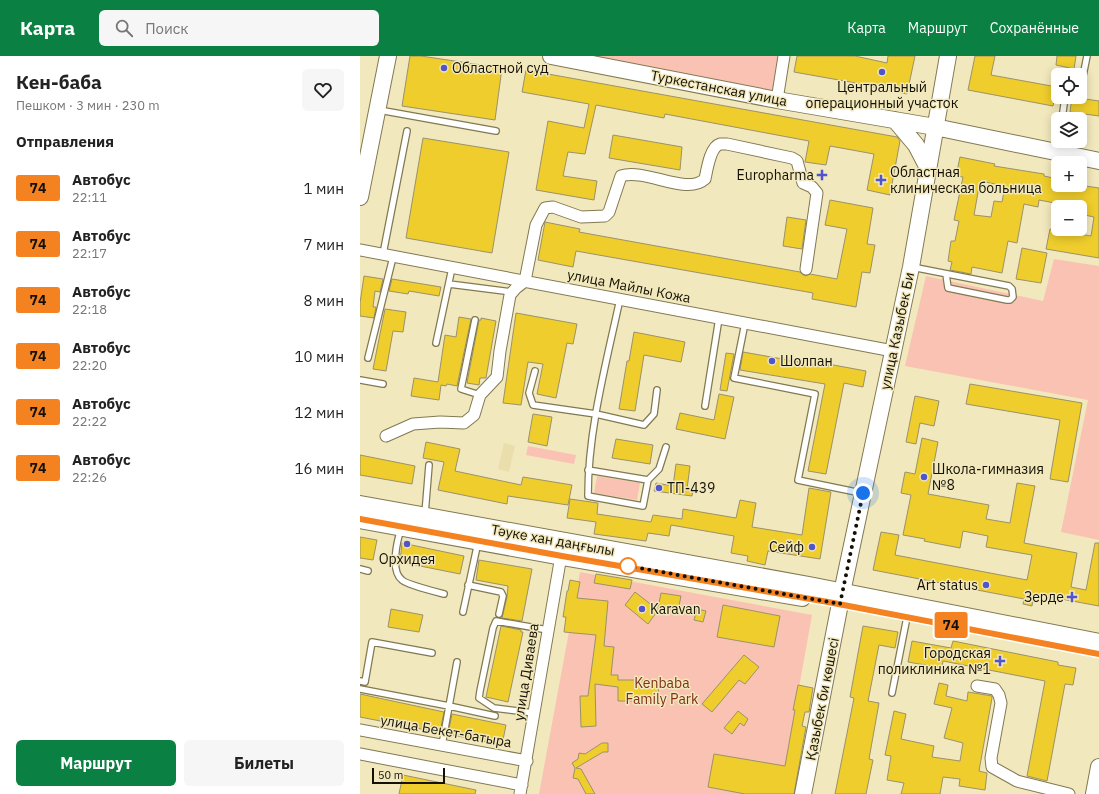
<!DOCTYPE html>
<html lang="ru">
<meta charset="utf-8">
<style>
:root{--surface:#fff;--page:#f6f6f6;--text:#222;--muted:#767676;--accent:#0b8043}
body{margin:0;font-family:"IBM Plex Sans",sans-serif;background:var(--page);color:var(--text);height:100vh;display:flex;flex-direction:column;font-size:15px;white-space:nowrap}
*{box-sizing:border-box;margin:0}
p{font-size:13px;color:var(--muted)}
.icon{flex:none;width:22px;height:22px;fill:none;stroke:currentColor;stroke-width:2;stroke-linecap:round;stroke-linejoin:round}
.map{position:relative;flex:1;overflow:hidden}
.side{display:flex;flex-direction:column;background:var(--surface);width:360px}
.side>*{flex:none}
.badge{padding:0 8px;border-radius:3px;font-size:14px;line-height:26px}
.controls{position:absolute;left:691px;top:12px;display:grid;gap:8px}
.controls a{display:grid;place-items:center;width:36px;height:36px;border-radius:6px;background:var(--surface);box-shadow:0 2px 10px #0003;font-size:20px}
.scale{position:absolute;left:12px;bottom:10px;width:73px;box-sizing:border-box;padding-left:4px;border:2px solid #141003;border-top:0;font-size:11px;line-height:14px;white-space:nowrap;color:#141003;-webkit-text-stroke:3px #f2e8bd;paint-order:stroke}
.you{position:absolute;width:20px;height:20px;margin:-10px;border:3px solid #fff;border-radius:50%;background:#1a73e8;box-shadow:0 0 0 6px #1a73e833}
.map>.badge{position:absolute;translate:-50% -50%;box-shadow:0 0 0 2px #fff}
h2{padding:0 16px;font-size:15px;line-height:36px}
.round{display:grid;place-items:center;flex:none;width:42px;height:42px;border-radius:6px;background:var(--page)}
.head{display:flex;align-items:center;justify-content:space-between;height:68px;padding:0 16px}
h1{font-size:19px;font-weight:700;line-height:30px}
.primary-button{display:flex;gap:8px;margin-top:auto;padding:8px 16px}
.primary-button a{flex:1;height:46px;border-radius:6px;background:var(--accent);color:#fff;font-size:16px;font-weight:700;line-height:46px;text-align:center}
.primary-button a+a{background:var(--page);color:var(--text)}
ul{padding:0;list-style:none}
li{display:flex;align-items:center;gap:12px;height:56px;padding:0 16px}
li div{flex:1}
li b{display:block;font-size:15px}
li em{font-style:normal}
li .badge{min-width:44px;font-weight:700;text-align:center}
header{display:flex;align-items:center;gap:24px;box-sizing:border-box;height:56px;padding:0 20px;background:var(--accent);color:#fff}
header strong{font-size:19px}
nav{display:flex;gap:22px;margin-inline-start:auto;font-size:14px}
.search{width:280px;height:36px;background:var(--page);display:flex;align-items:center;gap:10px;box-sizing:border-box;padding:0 14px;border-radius:6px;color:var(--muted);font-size:15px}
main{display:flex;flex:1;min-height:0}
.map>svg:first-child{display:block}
</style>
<header>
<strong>Карта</strong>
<div class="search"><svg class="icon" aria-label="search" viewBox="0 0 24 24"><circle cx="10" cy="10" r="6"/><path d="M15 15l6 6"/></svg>Поиск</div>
<nav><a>Карта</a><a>Маршрут</a><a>Сохранённые</a></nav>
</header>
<main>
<section class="side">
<div class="head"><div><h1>Кен-баба</h1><p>Пешком · 3 мин · 230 m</p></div><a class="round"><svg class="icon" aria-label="heart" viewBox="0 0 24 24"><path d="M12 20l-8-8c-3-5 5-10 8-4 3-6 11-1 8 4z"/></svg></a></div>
<h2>Отправления</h2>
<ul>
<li><span class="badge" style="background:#f58220;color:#111">74</span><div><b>Автобус</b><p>22:11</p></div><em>1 мин</em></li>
<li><span class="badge" style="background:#f58220;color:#111">74</span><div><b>Автобус</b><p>22:17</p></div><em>7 мин</em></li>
<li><span class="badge" style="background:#f58220;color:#111">74</span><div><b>Автобус</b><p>22:18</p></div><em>8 мин</em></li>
<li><span class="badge" style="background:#f58220;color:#111">74</span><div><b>Автобус</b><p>22:20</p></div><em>10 мин</em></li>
<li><span class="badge" style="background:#f58220;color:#111">74</span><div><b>Автобус</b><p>22:22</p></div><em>12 мин</em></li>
<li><span class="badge" style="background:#f58220;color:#111">74</span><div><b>Автобус</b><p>22:26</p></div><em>16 мин</em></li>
</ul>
<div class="primary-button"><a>Маршрут</a><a>Билеты</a></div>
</section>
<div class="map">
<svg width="739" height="738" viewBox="0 0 739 738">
<rect width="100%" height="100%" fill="#f2e8bd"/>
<path fill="#eadeac" d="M144,387L155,390L149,416L138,413Z"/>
<path fill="#fac2b2" d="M219,0H421L414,37Z
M694,203L739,210V484L701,476L728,344L545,310L566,220L683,245Z
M168,390L216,399L214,408L166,399Z
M237,420L280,427L277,444L234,437Z
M220,516L452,559L420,738H179Z"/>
<path fill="#eecd2c" stroke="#9b926a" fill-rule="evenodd" d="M50,0H61L142,12L135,64L42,50Z
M437,0H495L527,7L528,0H555L547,38L490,26L434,16Z
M615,0H635L631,19L697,31L693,50L608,34Z
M697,0H716L714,13L696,9Z
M166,14L537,81L540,85L530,139L507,134L514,98L470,90L466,109L445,106L449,85L305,58L304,62L236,49L225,98L208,96L203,120L237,125L234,144L176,134L188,65L224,72L229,48L162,36Z
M712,41L739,45V60L710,56Z
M253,79L322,91L320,114L249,102Z
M63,82L149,96L132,197L46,182Z
M600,101L635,108L634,110L684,118V120L698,123V129H719L739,132V202L686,193L690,173L731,180L734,161L720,158V151H710V150L679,144L678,151L664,148L657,187L648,185L642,217L612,211L611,218L590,214L592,206L588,205L591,185H595L599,165L594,164L603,121L596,120ZM620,125L645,130L642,146L634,145L631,161L614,159Z
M470,144L513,152L507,188L515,189L510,217L502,216L496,251L452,243L453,237L216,195L213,211L178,204L185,166L220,173L219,176L440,216L445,220L450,218L477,223L487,173L465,169Z
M427,161L446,164L442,193L423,190Z
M662,192L687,197L681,227L656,223Z
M4,220L23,223L20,236L15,235L13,251H16L14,262L0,260V247Z
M32,223L81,231L79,240L49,235L48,238L29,235Z
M25,253L46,256L43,276L33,275L26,315L13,313Z
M156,257L217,268L213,288L207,287L196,342L177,338L183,308L168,306L161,349L143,347Z
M99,261L111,263L97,330L87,328L86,330L81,329L79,344L51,340L54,322L78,326L85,279L96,281Z
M121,262L136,265L126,322H120L119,329L107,327L119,264H121Z
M274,276L325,286L321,306L284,299L275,355L259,353L267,305H269Z
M383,296L468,311V308L506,315L503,331L484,327L466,418L448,415L465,328L380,314Z
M366,297L374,298L367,335L360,334Z
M610,328L722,347L708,426L690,423L700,364L606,348Z
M359,338L374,341L365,383L316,373L320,357L354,364Z
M555,340L579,345L574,370L560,367L556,388L546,386Z
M173,358L192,361L187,390L168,386Z
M562,382L578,386L568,438L629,449L626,463L650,467L657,427L675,430L664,487L717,497L711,531L726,534L735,487H739V550L674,538L672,550L663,548L664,543L513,514L521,476L539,479L535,499L667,524L672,499L626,491L628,480L603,475L600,492L564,485L565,483L543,479L551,439L541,437L545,416L555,418Z
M256,383L293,389L290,408L252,402Z
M66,386L100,393L95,415L161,429L163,421L212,429L208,449L148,440L147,448L78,434L84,406L63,402Z
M0,399L55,410L52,428L0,419Z
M316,408L330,410L327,433L333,434L332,440L294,435L296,427L313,430Z
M449,432L471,436L460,503L408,495L405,509L387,505L388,500L371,497L374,480L311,469L309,480L288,477L286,485L234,478L236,466L207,462L210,443L238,447L237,458L291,466L293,459L322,463L323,453L376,462L380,444L396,447L392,471L442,479Z
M0,481L17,484L13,504L0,502Z
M42,487L104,500L100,518L40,506Z
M119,504L172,513L162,565L142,562L147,541L148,530L116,524Z
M236,518L272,524L270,533L234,527Z
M210,524L220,526L217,542L248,545L244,590L254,591L251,619H258V624H298L299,645H258V631L235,628L236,670L221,671L220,640H228L236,579L204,576L206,561H203L207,535H208Z
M275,536L298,554L288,568L265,549Z
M301,537L321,540L318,555L298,552Z
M363,549L420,560L414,591L357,581Z
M31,553L63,559L59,576L28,571Z
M337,553L346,555L343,566L334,564Z
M141,570L161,574V576H163L148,646L126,641Z
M503,570L538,576L535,592L519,589L508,645L519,647L509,703L513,704L506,738H475L494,642L490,641Z
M552,585L591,592L593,585L698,606V609L716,612L713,629L705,628L687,725L667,720L685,625L583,605L582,612L548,606Z
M384,599L399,611L385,628L379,624L352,656L342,648Z
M579,627L588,629L586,640L607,645L608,636L632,640V642L619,715L627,717L625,734L599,730L600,723L583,721L580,738H541L544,727L527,724L531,700L525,699L534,655L546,658L541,683L574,690L572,701L600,705L603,687L584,682L592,652L574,648Z
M438,629L453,632L449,656H445L442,670L446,671L434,738H385L348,731L354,698L425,710L435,654H433Z
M0,638L84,656L80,676L76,675V676L0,661Z
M378,655L388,663L384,670L380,667L372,678L364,672Z
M92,658L146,669L142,689L88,678Z
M242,687H248V696H243L216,712L221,713L235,738H226L218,723L213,722L215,712L212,707L218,703L219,697L225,698Z
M43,719L116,734L115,738H39Z"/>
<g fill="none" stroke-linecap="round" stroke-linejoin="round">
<g stroke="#827952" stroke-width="8">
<path id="lane" d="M720,28L722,25L727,0
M19,54L136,75
M702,63L705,41
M23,198L47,75
M552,211L649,230L652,233L653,241L650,244H647L588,232L586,218
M89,228L152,236
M115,264L101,333L120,339
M385,267L374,322L455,338L438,424L501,437
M76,287L92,212
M8,302L33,201
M175,315L169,337L173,349L236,358L284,369L294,358L297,334
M0,324L23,328
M345,350L359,262
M228,414L288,424L283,450L228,440C228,374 246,308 260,243
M288,424L299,413L306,391
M65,458L69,409
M41,473C37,485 30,515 42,524C46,528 76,536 84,538
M0,513L8,515
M108,529L141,536L143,540L139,558
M103,556L118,486
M0,625L5,626L12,586L72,597
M0,633L89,650L135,660
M532,637L547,561
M174,657L134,652L119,642L120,635L133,572L136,565L188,574
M82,689L97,606"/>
</g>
<g stroke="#827952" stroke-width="13">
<path id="street" d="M417,44L424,0
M0,194L533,295
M26,380L53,368L80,366L104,367L114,359L120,339L137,321L140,295L150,239L156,232L165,225L176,169L185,152L193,151L221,161L245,160L249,156L261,120C286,112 326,140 345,123C347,114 350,91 360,88C361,88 366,88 367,88L432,102L437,105L443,127L452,131L457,137L446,213
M617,630L635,633L639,639L641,647L631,702L632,711L657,725L709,738
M0,674L167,705
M0,698L162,729
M160,738L202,494"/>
</g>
<g stroke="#827952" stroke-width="18">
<path id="secondary" d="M191,0L417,44L575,71L739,105
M535,64L556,89L568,112
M0,141L28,0
M443,738L484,527L551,211L588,0
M734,738L739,711"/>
</g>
<g stroke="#827952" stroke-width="20">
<path id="primary" d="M0,449L449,530L739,587
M0,463L202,500L442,541"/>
</g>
<use href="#lane" stroke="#fff" stroke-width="5.5"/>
<use href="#street" stroke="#fff" stroke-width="11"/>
<use href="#secondary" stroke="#fff" stroke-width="16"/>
<use href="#primary" stroke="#fff" stroke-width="18"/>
</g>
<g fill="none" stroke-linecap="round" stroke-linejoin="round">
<g stroke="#fff" stroke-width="9">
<path id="line" d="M0,463L202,500L468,546L739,598"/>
</g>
<use href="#line" stroke="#f58220" stroke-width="6"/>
<path stroke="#141003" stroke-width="4" stroke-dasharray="0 7.2" d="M268,510L480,548L503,437"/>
</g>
<g fill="#5155cb" stroke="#f2e8bd" stroke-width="1.5">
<circle cx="84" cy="12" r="4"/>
<circle cx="522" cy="16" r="4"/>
<path d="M460 113h4v4h4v4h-4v4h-4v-4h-4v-4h4z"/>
<path d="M519 118h4v4h4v4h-4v4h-4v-4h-4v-4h4z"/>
<circle cx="412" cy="305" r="4"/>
<circle cx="564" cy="421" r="4"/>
<circle cx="299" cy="432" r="4"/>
<circle cx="47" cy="488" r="4"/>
<circle cx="452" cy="491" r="4"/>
<circle cx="626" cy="529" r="4"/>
<path d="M710 535h4v4h4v4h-4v4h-4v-4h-4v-4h4z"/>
<circle cx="282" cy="553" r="4"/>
<path d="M638 599h4v4h4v4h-4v4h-4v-4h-4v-4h4z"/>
</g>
<circle fill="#fff" stroke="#f58220" stroke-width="2" cx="268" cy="510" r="8"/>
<g text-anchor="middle" stroke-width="3" stroke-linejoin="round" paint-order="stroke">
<g font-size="14" fill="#141003" stroke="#f2e8bd" text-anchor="start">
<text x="92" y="17">Областной суд</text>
<text x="522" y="36" text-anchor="middle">Центральный<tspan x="522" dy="16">операционный участок</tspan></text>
<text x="530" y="121">Областная<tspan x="530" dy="16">клиническая больница</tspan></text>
<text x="454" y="124" text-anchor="end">Europharma</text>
<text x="420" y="310">Шолпан</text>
<text x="572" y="418">Школа-гимназия<tspan x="572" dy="16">№8</tspan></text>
<text x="307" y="437">ТП-439</text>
<text x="444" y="496" text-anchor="end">Сейф</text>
<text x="47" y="508" text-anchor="middle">Орхидея</text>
<text x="618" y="534" text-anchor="end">Art status</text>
<text x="704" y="546" text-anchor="end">Зерде</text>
<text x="290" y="558">Karavan</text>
<text x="631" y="602" text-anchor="end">Городская<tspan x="631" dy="16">поликлиника №1</tspan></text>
</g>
<g font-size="14" fill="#141003" stroke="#f2e8bd">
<text transform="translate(359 32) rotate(11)" y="5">Туркестанская улица</text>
<text transform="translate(269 230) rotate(11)" y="5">улица Майлы Кожа</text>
<text transform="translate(537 275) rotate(-78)" y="5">улица Казыбек Би</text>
<text transform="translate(193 484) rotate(10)" y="5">Тәуке хан даңғылы</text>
<text transform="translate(166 616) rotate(-81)" y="5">улица Диваева</text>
<text transform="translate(462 643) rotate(-79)" y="5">Қазыбек би көшесі</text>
<text transform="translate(86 675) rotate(10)" y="5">улица Бекет-батыра</text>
</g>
<g font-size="14" fill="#7f2f17" stroke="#f2e8bd">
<text x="302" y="632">Kenbaba<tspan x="302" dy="16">Family Park</tspan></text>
</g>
</g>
</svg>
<div class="controls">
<a><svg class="icon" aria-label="locate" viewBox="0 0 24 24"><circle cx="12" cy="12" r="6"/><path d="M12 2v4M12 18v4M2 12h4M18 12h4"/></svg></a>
<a><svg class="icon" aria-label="layers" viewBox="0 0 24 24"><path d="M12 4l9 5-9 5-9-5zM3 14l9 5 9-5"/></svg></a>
<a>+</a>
<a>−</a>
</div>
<div class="scale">50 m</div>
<div class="you" style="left:503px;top:437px"></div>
<b class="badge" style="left:591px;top:569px;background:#f58220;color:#111">74</b>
</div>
</main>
